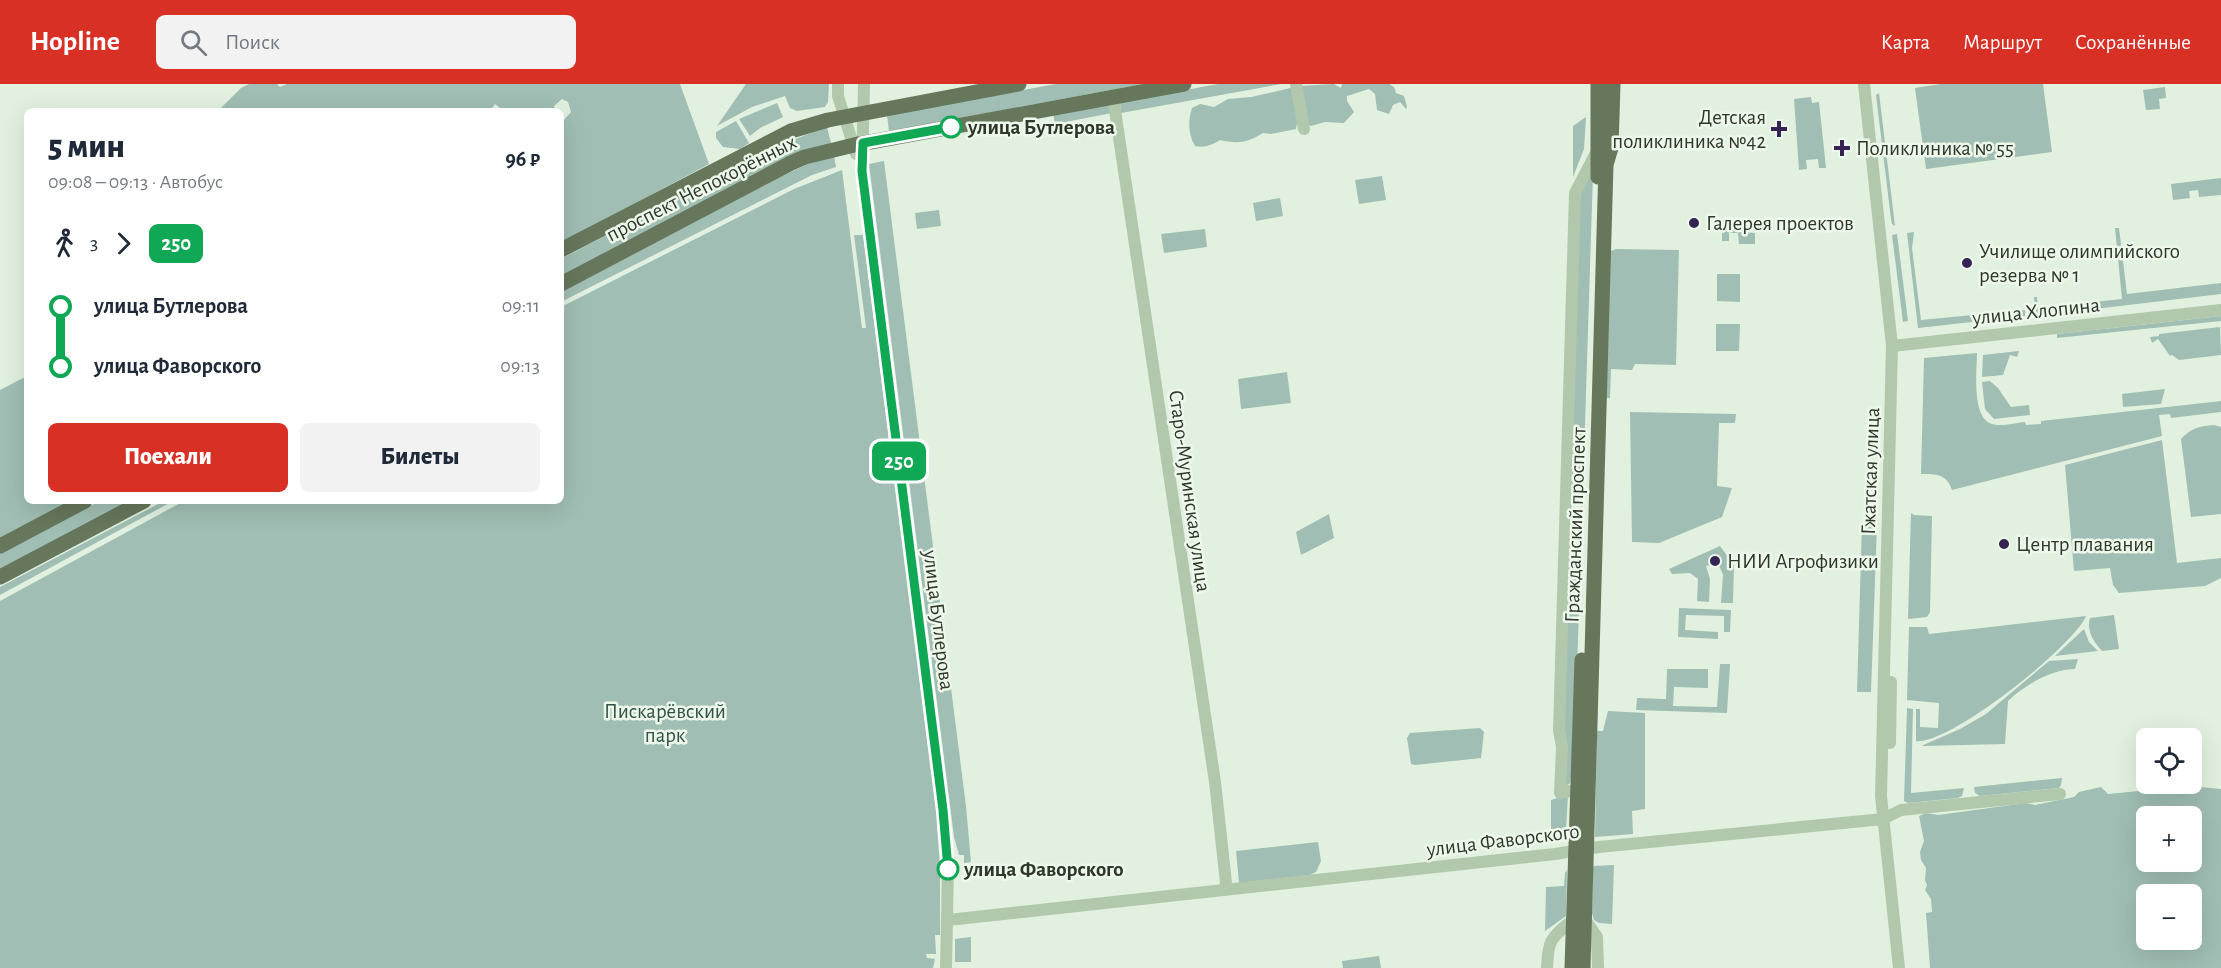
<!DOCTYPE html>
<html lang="ru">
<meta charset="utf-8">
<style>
:root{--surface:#fff;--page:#f2f2f3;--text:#1f2937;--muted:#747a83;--accent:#d93025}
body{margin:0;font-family:"Alegreya Sans",sans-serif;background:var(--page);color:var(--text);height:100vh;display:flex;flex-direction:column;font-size:22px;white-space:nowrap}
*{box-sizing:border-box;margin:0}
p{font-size:20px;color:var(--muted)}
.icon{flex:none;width:33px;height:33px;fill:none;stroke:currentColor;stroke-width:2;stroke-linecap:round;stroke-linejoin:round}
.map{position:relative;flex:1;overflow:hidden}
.side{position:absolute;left:24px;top:24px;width:540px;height:396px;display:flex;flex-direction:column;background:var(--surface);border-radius:9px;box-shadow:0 6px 24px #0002}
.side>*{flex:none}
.badge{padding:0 12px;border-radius:9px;font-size:21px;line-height:39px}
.controls{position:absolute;left:2136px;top:644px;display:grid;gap:12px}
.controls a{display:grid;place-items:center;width:66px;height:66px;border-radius:9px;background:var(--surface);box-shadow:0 6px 24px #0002;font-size:30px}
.map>.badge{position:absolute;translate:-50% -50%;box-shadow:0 0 0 3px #fff}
.legs{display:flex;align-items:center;gap:9px;height:66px;padding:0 24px;font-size:20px}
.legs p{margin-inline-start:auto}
.summary{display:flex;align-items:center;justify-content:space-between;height:102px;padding:0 24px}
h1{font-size:33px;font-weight:800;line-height:45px}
.button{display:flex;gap:12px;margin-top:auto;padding:12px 24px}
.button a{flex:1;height:69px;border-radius:9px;background:var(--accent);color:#fff;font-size:24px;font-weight:800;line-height:69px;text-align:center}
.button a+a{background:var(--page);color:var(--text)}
ul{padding:0 24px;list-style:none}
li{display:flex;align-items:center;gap:21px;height:60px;font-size:22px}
li i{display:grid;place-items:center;width:9px;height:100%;margin:0 8px;background:currentColor}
li i::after{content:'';width:15px;height:15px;margin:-8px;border:4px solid;border-radius:50%;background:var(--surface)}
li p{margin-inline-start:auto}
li:first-child i{background:linear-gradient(#0000 50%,currentColor 0)}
li:last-child i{background:linear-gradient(currentColor 50%,#0000 0)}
header{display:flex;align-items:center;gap:36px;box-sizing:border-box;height:84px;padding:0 30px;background:var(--accent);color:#fff}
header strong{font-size:28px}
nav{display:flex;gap:33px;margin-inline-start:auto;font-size:21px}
.search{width:420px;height:54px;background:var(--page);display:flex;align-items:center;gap:15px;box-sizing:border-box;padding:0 21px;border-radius:9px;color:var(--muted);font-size:22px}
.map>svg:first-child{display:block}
</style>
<header>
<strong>Hopline</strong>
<div class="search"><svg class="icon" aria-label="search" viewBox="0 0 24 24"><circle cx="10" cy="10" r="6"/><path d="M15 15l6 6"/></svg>Поиск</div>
<nav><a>Карта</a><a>Маршрут</a><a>Сохранённые</a></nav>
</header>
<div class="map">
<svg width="2221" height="884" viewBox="0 0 2221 884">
<rect width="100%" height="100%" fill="#e2f1df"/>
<path fill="#a0beb3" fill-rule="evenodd" d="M249,0H277L280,3L287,0H680L709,80L561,159V36L563,37L571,28L568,18L562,15L554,22L555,27H504L495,20L490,27H218L241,4Z
M746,0H829L828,18L825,23L797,27L790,24L785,12L752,23L717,42Z
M1056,0H1144L889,47L887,31Z
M1218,0H1281L1121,29L1120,18Z
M1334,0L1341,4L1342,0H1389L1394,3L1396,9L1404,12L1407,23L1406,25L1400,18L1393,21L1389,30L1377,26L1375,10L1369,5L1347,12V17L1354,28L1344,39L1325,38L1311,42L1298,34L1296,45L1271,50L1263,49C1247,59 1238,60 1220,56C1212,61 1205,64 1195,62C1188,51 1188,36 1192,24L1200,20L1214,23L1228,15L1251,13L1299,2Z
M1941,0H2043L2052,68L1926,85L1915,4Z
M2165,3L2166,14L2159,15L2160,25L2146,26L2143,6Z
M1879,9L1895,142L1892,140L1891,135L1876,11Z
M1811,13L1812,19L1819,18L1826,84H1819L1818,75L1806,76L1807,85L1799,86L1794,15Z
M777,19L783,33L760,44L750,52L739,35Z
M1110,20L1112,29L1055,40L1053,30Z
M1586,33L1584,65L1573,93V42Z
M736,37L749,59L740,65L723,63L716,54V48Z
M827,43L831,59L561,193V175L774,63Z
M834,72L836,83L812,91L561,218V208L782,92L808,80Z
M884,77L966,722L971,778L964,779V771H959L954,753L869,80Z
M842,86L862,244H866L854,151H863L936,728L940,784V851H935L936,870H926L927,874L935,875L933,884H0V517L184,417H561V223L794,105Z
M1590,90H1593L1583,403H1571L1580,110Z
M1382,92L1386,116L1359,120L1355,96Z
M2221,94V111L2199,113L2198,106L2189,107L2190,114L2173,116L2171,100Z
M1280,114L1283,132L1256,137L1253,119Z
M939,126L941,142L917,145L915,129Z
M1729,138H1740V148L1755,149V160H1739L1738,149H1729V157H1722V147Z
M2115,144H2119L2127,210L2221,199V210L2036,232L2034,213H2037L2038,224L2122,215Z
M1205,145L1207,163L1164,169L1161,150Z
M1914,148L1912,164L1921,236L2025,226V232L1918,244L1907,149Z
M1897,150L1908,237L1903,238L1892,151Z
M1616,165L1679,166L1676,281L1635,280L1632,286L1611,285L1610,314H1604L1608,168Z
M1717,190H1740V218L1717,217Z
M2221,232V237L2057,254V250Z
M1716,240H1740L1739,267H1716Z
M2220,243L2221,271L2179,276L2172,271L2170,272L2158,255L2152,259L2150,253L2159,252V250Z
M2019,267L2017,273L2010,271L2003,291L1982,293L1983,271Z
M1977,269C1977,286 1971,334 1992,340C2001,343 2015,339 2025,338L2026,341L2041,340V337L2221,317V328L2171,334L2170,330L2159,331L2162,352L1952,406C1947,390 1936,390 1921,390L1924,274Z
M1287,288L1291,319L1241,325L1238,295Z
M27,292V417H70L0,454V306Z
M1990,297L1998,304L2011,323L2029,321L2030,331L1994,335L1985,325L1982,298Z
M2165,305L2161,320L2123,323L2122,310Z
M1630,328L1736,330L1735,339H1719L1717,402L1732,404L1722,433L1659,459L1632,458Z
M2214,341L2221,343V430L2191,433L2181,355C2191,344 2200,342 2214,341Z
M2162,356L2177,479L2221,474V494L2205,502L2119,509L2113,501L2110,484L2074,487L2065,381Z
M100,417H134L0,487V469Z
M164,417H173L0,511V503Z
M1911,429L1914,431L1932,432L1930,528L1927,533L1908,535Z
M1329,430L1334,454L1301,471L1296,448Z
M1862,439L1877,440L1871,608H1857Z
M1720,462L1734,481L1733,519H1721L1723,491L1718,479L1706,482L1710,495L1709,518L1697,517L1698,495L1690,489L1672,490L1669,485Z
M1574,466L1581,467L1574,672L1570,699L1567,702L1565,701L1563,645L1569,471Z
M1679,524L1731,526L1730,548H1724V532L1686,531L1685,546L1718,548V555L1678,553Z
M2114,531L2119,565L2102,567C2094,558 2086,547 2090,534Z
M2086,532C2074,562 1948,662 1916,657V625H1920V643L1938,644L1939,619L1907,616L1909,543H1927L1929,550Z
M2084,545L2089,558L2098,567L2055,572Z
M2078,575L2075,585C2052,585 2025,601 2008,617L2005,660L1921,662L1960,645L1986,630L2049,577Z
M1720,580H1730L1727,629L1636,626L1637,614L1666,615L1667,585H1708V604L1674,603L1673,622L1717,623Z
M1907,624L1913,625L1911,709L1964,704L1962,712L1958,714L1908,719L1904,717Z
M1608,627L1645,629V725L1632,727L1633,750L1595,753L1597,647H1603Z
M1480,644L1484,648L1481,674L1415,681L1411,680L1407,654L1410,649Z
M2062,694L2061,701L2059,704L1980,712L1975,709L1974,703Z
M2190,702L2221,705V884H1930L1926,829L1932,828L1931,815L1925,806L1927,801L1925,796L1926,784L1921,776L1920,768L1924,757L1919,732L1926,729L1938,731L2026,719L2035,721L2074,713L2079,708L2101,703L2108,710ZM2146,732H2192V777H2146ZM2146,810H2192V855H2146Z
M1568,711L1566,746H1551V716Z
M1318,758L1321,777L1316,788L1310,791L1239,799L1236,767Z
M1614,781L1612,840L1599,839L1594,836L1592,829L1593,782Z
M1567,786L1566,832L1545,847L1546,803L1564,802L1565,789Z
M971,853V878H955V855Z
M1379,872L1381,884H1343L1342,877Z"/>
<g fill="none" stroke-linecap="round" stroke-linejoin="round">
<path stroke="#b2c8ac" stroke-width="12" d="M838,0V12L856,70
M864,0L862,88L943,726L948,785L946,884
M1296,0L1304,45
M1864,0L1892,262L1881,712L1899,884
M1113,13L1215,698L1226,799L1224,806
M1892,262L2221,226
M1890,659L1891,598
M1577,706L1560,709L1562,663L1559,646L1575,109L1597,67
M1585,835L1597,853L1598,884
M948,836L1555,770L1599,763L1883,735L1901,726L2060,710
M1547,884C1548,855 1551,854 1573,836"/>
<path stroke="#66775c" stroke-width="15" d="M1598,0V93
M561,166L791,47L828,36L1019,0
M561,200L791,79L805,73L854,61L1184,0
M0,462L85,417
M0,493L144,417
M1572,884L1582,576
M1583,884L1606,81L1611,64L1613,0"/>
</g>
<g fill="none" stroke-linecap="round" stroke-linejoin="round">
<g stroke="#fff" stroke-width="14">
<path id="line-1" d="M948,785L943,726L862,87L863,59L951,43"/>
</g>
<use href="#line-1" stroke="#10a855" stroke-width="9"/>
</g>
<g fill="#fff" stroke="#10a855" stroke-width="3">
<circle cx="951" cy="43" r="10"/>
<circle cx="948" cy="785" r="10"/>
</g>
<g fill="#352354" stroke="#edf8eb" stroke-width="2">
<path d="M1776 36h6v6h6v6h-6v6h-6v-6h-6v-6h6z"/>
<path d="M1839 55h6v6h6v6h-6v6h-6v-6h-6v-6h6z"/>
<circle cx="1694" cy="139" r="6"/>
<circle cx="1967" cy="179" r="6"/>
<circle cx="2004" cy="460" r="6"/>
<circle cx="1715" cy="477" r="6"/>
</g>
<g text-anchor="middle" stroke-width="5" stroke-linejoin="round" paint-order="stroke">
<g font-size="21" fill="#2f362a" stroke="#edf8eb" text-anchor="start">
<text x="1766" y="40" text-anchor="end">Детская<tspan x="1766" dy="24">поликлиника №42</tspan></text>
<text x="1856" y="71">Поликлиника № 55</text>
<text x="1706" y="146">Галерея проектов</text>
<text x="1979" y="174">Училище олимпийского<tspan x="1979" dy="24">резерва № 1</tspan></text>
<text x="2016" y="467">Центр плавания</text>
<text x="1727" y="484">НИИ Агрофизики</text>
</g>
<g font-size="21" font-weight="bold" fill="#2f362a" stroke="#edf8eb" text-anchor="start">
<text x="968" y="50">улица Бутлерова</text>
<text x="964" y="792">улица Фаворского</text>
</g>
<g font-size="21" fill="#2f362a" stroke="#edf8eb">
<text transform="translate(701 104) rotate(-27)" y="7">проспект Непокорённых</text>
<text transform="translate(2036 227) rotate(-6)" y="7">улица Хлопина</text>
<text transform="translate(1870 387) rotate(-88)" y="7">Гжатская улица</text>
<text transform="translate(1190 407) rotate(82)" y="7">Старо-Муринская улица</text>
<text transform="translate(1575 441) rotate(-88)" y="7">Гражданский проспект</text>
<text transform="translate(939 536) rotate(83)" y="7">улица Бутлерова</text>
<text transform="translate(1503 756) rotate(-7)" y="7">улица Фаворского</text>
</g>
<g font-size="21" fill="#305247" stroke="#edf8eb">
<text x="665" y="634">Пискарёвский<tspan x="665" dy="24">парк</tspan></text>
</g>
</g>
</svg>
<div class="controls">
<a><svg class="icon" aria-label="locate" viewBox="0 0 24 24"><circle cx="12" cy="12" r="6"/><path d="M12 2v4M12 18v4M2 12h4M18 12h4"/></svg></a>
<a>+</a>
<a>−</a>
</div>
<b class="badge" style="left:899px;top:377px;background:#10a855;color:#fff">250</b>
<section class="side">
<div class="summary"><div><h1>5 мин</h1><p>09:08 – 09:13 · Автобус</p></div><b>96 ₽</b></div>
<div class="legs"><svg class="icon" aria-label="walk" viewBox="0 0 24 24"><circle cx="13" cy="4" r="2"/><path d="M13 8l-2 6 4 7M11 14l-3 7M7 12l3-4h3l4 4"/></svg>3<svg class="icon" aria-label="forward" viewBox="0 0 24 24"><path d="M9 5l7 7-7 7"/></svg><b class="badge" style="background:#10a855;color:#fff">250</b></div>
<ul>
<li><i style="color:#10a855"></i><b>улица Бутлерова</b><p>09:11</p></li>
<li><i style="color:#10a855"></i><b>улица Фаворского</b><p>09:13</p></li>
</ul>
<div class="button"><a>Поехали</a><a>Билеты</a></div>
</section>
</div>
